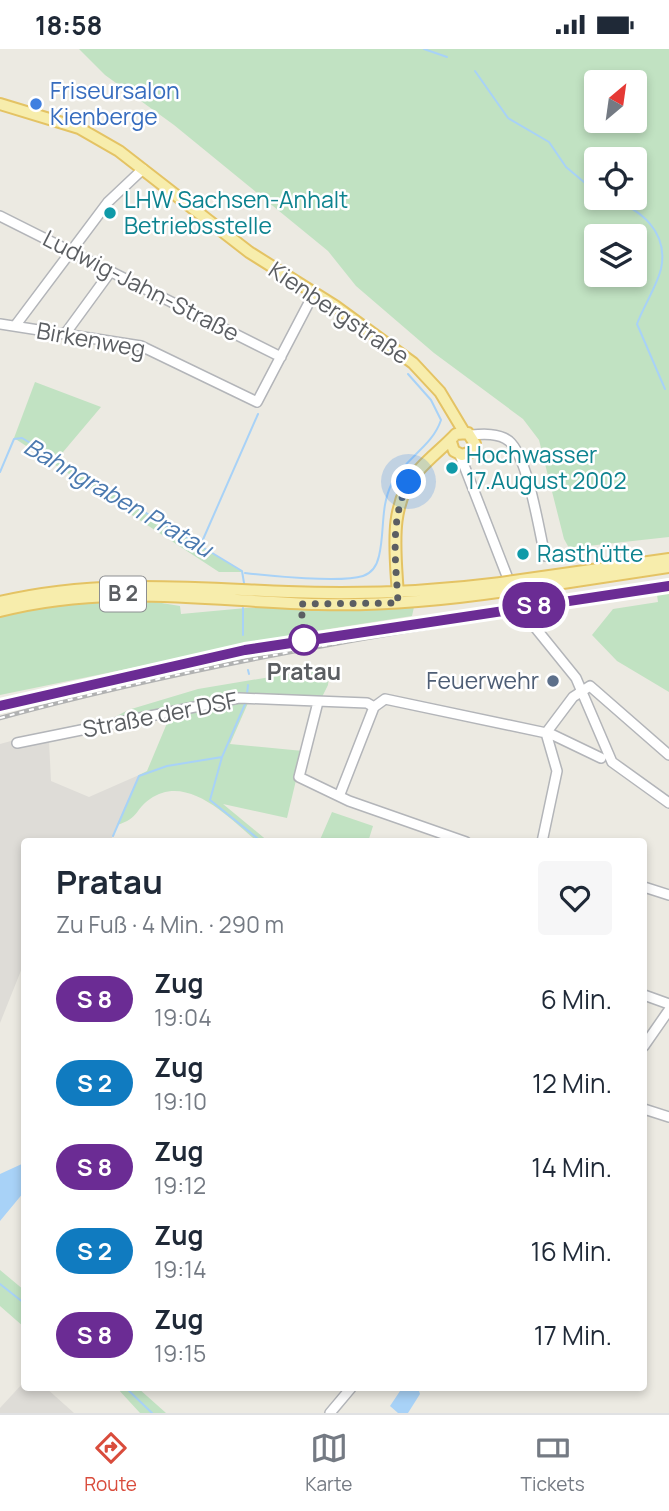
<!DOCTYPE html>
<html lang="de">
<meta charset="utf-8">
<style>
:root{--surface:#fff;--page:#f6f6f7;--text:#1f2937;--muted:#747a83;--line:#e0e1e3;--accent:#d94c3c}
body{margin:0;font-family:Manrope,sans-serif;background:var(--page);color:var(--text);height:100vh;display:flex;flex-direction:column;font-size:26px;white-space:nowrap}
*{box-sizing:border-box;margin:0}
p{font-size:23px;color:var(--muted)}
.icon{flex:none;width:38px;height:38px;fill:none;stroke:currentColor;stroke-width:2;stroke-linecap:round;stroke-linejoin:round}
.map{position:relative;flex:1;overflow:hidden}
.panel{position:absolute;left:21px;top:789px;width:626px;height:553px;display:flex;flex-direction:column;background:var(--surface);border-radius:7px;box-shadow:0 4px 10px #0003}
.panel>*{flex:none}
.badge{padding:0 14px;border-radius:23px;font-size:24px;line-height:46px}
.needle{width:46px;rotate:29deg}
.buttons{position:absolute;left:584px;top:21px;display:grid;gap:14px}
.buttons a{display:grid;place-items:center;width:63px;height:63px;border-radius:7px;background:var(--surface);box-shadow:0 4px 10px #0003;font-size:35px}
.you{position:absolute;width:35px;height:35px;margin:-18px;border:5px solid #fff;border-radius:50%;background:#1a73e8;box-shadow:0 0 0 10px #1a73e833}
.map>.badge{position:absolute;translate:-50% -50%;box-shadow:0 0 0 4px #fff}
.round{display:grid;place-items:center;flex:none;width:74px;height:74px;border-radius:7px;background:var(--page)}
.overview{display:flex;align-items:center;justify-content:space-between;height:119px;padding:0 35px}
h1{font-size:33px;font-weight:700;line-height:52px}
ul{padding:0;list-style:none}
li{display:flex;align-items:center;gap:21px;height:84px;padding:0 35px}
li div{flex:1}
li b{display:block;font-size:26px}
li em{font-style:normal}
li .badge{min-width:77px;font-weight:700;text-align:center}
.status{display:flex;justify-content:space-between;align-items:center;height:49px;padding:0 35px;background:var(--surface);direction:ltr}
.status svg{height:19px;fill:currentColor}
.menu{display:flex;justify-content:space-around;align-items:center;height:98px;border-top:2px solid var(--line);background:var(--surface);font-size:19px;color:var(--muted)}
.menu a{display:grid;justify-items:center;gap:4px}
.menu .selected{color:var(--accent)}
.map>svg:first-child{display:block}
</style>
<div class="status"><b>18:58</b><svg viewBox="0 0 49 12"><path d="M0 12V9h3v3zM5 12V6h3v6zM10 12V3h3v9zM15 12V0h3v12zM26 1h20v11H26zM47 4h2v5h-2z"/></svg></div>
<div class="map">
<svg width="669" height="1364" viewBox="0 0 669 1364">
<rect width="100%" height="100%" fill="#eceae2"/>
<path fill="#dedcd7" d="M44,683L49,692L51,732L89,748L139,726L110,793H24V914L0,974V695Z
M24,1333V1339H46L74,1364H0V1359Z"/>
<path fill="#c1e2c2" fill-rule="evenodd" d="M79,0H669V488L569,499L564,490L539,391L523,370L434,304L356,237L328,202L174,76L105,26ZM597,33H635V72H597ZM597,110H635V149H597ZM597,187H635V226H597Z
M35,333L101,358L58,409L243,523H219L14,389Z
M669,544V643L617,612L592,586L613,560L658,553L657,546Z
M137,550L180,557L181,565L246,559L414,558L412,567L303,584L0,646V567L74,553Z
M330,618L328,636L321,650L223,648L46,686L44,683L115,668L128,661L198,640Z
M248,654L230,695L303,702L287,769L223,755L269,793H258C231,771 188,723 150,750C134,761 140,769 117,776L139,726L147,722L170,667L227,655Z
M332,763L373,777L368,793H319Z
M0,1221L24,1241V1278L0,1257Z
M117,1339H138L166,1364H140Z"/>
<path fill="#a8d2f7" d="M24,1114V1143L0,1172V1125Z
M402,1339H418L420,1345L408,1364H398L390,1357Z"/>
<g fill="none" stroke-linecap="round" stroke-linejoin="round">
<path stroke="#a8d2f7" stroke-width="2" d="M424,0L447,8
M475,22L508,69L549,93L566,118L597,144
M609,149C640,160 669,182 661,220C656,239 644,256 637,275L665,340
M0,423L14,390L22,389L242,522L244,534
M201,495L258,365
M245,524C270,527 341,534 363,527C372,524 377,516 379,507C385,482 380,458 392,434C405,409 432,398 441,371L431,351L408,325
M243,559V586
M248,621L249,625
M248,636L247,645H251
M245,655L222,708L210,751L262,793
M113,787L139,727L167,717L222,708
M0,1235L24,1254
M126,1339L152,1364"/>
<g stroke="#b3b5b9" stroke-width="12">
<path id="minor" d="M0,167L281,308
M0,275L141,297L257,353L314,244
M15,277L108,153L143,120
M65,285L111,222
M471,386C483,385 499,384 509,392C528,408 539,481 545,507
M460,406L507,527
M515,547L519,555
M525,566L576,629L612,713L669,754
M318,653L299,728L349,752L466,793
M546,684L573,648L590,637L669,706
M17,694L239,649L367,654L374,658
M340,745L374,658L385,650L551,685L601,709
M542,793L557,722L546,684
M644,838L669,846
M644,946L669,955
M644,997L669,961
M644,1060L669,1068
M330,1364L351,1339"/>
</g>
<g stroke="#e4c364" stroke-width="14">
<path id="major" d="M0,55L79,79L119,102L249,203L335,257L413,314L440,343L464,383
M514,532L669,510
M517,541L669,518
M398,548C396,505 387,456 418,422C430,408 444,398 456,385L468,384L475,395L471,403L462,406L454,402L451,393
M0,553C96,530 190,539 288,543C359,546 430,543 501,534
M0,562C109,534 209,552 318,555C381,557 443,551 505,542"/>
</g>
<use href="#minor" stroke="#fff" stroke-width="9"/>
<use href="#major" stroke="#f7edac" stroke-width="10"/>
<g stroke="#b1b2b2" stroke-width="4.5">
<path id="rail" d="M0,657L62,641
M0,669C219,609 444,575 669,541"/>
</g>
<use href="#rail" stroke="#fff" stroke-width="2" stroke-dasharray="5" stroke-linecap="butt"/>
<g stroke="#e4c364" stroke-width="14" stroke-linecap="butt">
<path id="major-bridge" d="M501,534L514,532
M505,542L517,541"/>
</g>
<use href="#major-bridge" stroke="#f7edac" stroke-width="10"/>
</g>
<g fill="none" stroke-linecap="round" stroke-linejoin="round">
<g stroke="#fff" stroke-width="16">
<path id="line" d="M0,657L245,601L669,537"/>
</g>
<use href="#line" stroke="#6b2c94" stroke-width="10"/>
<path stroke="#5b5e62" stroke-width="7" stroke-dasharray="0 12.6" d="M304,591L301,555L398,554C396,514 389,469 409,433"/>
</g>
<circle fill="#3f7fe0" stroke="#fff" stroke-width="2.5" cx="36" cy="55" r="7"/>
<g fill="#0f9aa8" stroke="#fff" stroke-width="2.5">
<circle cx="110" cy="164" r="7"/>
<circle cx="452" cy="419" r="7"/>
<circle cx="523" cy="505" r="7"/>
</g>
<circle fill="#fff" stroke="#6b2c94" stroke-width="3.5" cx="304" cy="591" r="14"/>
<circle fill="#5c6f8a" stroke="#fff" stroke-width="2.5" cx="553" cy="632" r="7"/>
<g text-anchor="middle" stroke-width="5" stroke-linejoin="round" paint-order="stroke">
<rect fill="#fff" stroke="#8c8e91" stroke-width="2" x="100" y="527.5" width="46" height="35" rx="5"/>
<g font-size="21" font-weight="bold" fill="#5b5e62">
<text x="123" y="552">B 2</text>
</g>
<g font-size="23" fill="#366cbe" stroke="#fff" text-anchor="start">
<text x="50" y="50">Friseursalon<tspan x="50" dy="26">Kienberge</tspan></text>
</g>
<g font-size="23" fill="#0d838f" stroke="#fff" text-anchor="start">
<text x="124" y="159">LHW Sachsen-Anhalt<tspan x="124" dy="26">Betriebsstelle</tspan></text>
<text x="466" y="414">Hochwasser<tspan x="466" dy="26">17.August 2002</tspan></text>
<text x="537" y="513">Rasthütte</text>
</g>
<g font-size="23" fill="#5b5e62" stroke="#fff">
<text transform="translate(141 237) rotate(27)" y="8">Ludwig-Jahn-Straße</text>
<text transform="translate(339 264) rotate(34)" y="8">Kienbergstraße</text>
<text transform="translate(91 291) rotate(10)" y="8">Birkenweg</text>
<text transform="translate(160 666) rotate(-11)" y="8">Straße der DSF</text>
</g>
<g font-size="23" font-weight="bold" fill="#5b5e62" stroke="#fff">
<text x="304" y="631">Pratau</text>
</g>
<g font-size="23" fill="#4e5e75" stroke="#fff" text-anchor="end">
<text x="539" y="640">Feuerwehr</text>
</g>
<g font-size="24" font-style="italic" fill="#4a79af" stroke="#fff">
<text transform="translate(118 449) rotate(30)" y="8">Bahngraben Pratau</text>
</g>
</g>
</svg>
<div class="buttons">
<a><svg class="needle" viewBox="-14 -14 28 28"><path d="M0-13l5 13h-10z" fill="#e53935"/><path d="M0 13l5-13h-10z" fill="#747a83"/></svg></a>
<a><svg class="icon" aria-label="locate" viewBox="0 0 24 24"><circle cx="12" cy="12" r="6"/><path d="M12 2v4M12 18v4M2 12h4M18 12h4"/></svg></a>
<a><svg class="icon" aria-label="layers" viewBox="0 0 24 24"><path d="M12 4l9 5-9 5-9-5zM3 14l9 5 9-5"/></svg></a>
</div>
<div class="you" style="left:409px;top:433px"></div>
<b class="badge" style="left:534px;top:556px;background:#6b2c94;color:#fff">S 8</b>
<section class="panel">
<div class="overview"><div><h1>Pratau</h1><p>Zu Fuß · 4 Min. · 290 m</p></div><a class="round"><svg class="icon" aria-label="heart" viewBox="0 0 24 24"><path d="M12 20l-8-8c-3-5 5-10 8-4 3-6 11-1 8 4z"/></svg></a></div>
<ul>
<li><span class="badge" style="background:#6b2c94;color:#fff">S 8</span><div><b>Zug</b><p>19:04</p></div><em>6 Min.</em></li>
<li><span class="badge" style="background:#107bc0;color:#fff">S 2</span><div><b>Zug</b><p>19:10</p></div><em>12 Min.</em></li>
<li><span class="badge" style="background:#6b2c94;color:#fff">S 8</span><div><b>Zug</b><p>19:12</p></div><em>14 Min.</em></li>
<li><span class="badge" style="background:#107bc0;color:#fff">S 2</span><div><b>Zug</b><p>19:14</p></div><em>16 Min.</em></li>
<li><span class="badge" style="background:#6b2c94;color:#fff">S 8</span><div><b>Zug</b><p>19:15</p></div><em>17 Min.</em></li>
</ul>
</section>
</div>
<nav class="menu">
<a class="selected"><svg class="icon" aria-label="directions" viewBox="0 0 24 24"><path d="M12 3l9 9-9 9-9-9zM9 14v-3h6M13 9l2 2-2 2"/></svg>Route</a>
<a><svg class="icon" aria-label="map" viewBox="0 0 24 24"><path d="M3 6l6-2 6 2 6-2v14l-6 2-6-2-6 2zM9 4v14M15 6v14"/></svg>Karte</a>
<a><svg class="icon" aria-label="tickets" viewBox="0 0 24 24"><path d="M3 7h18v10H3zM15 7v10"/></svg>Tickets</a>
</nav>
